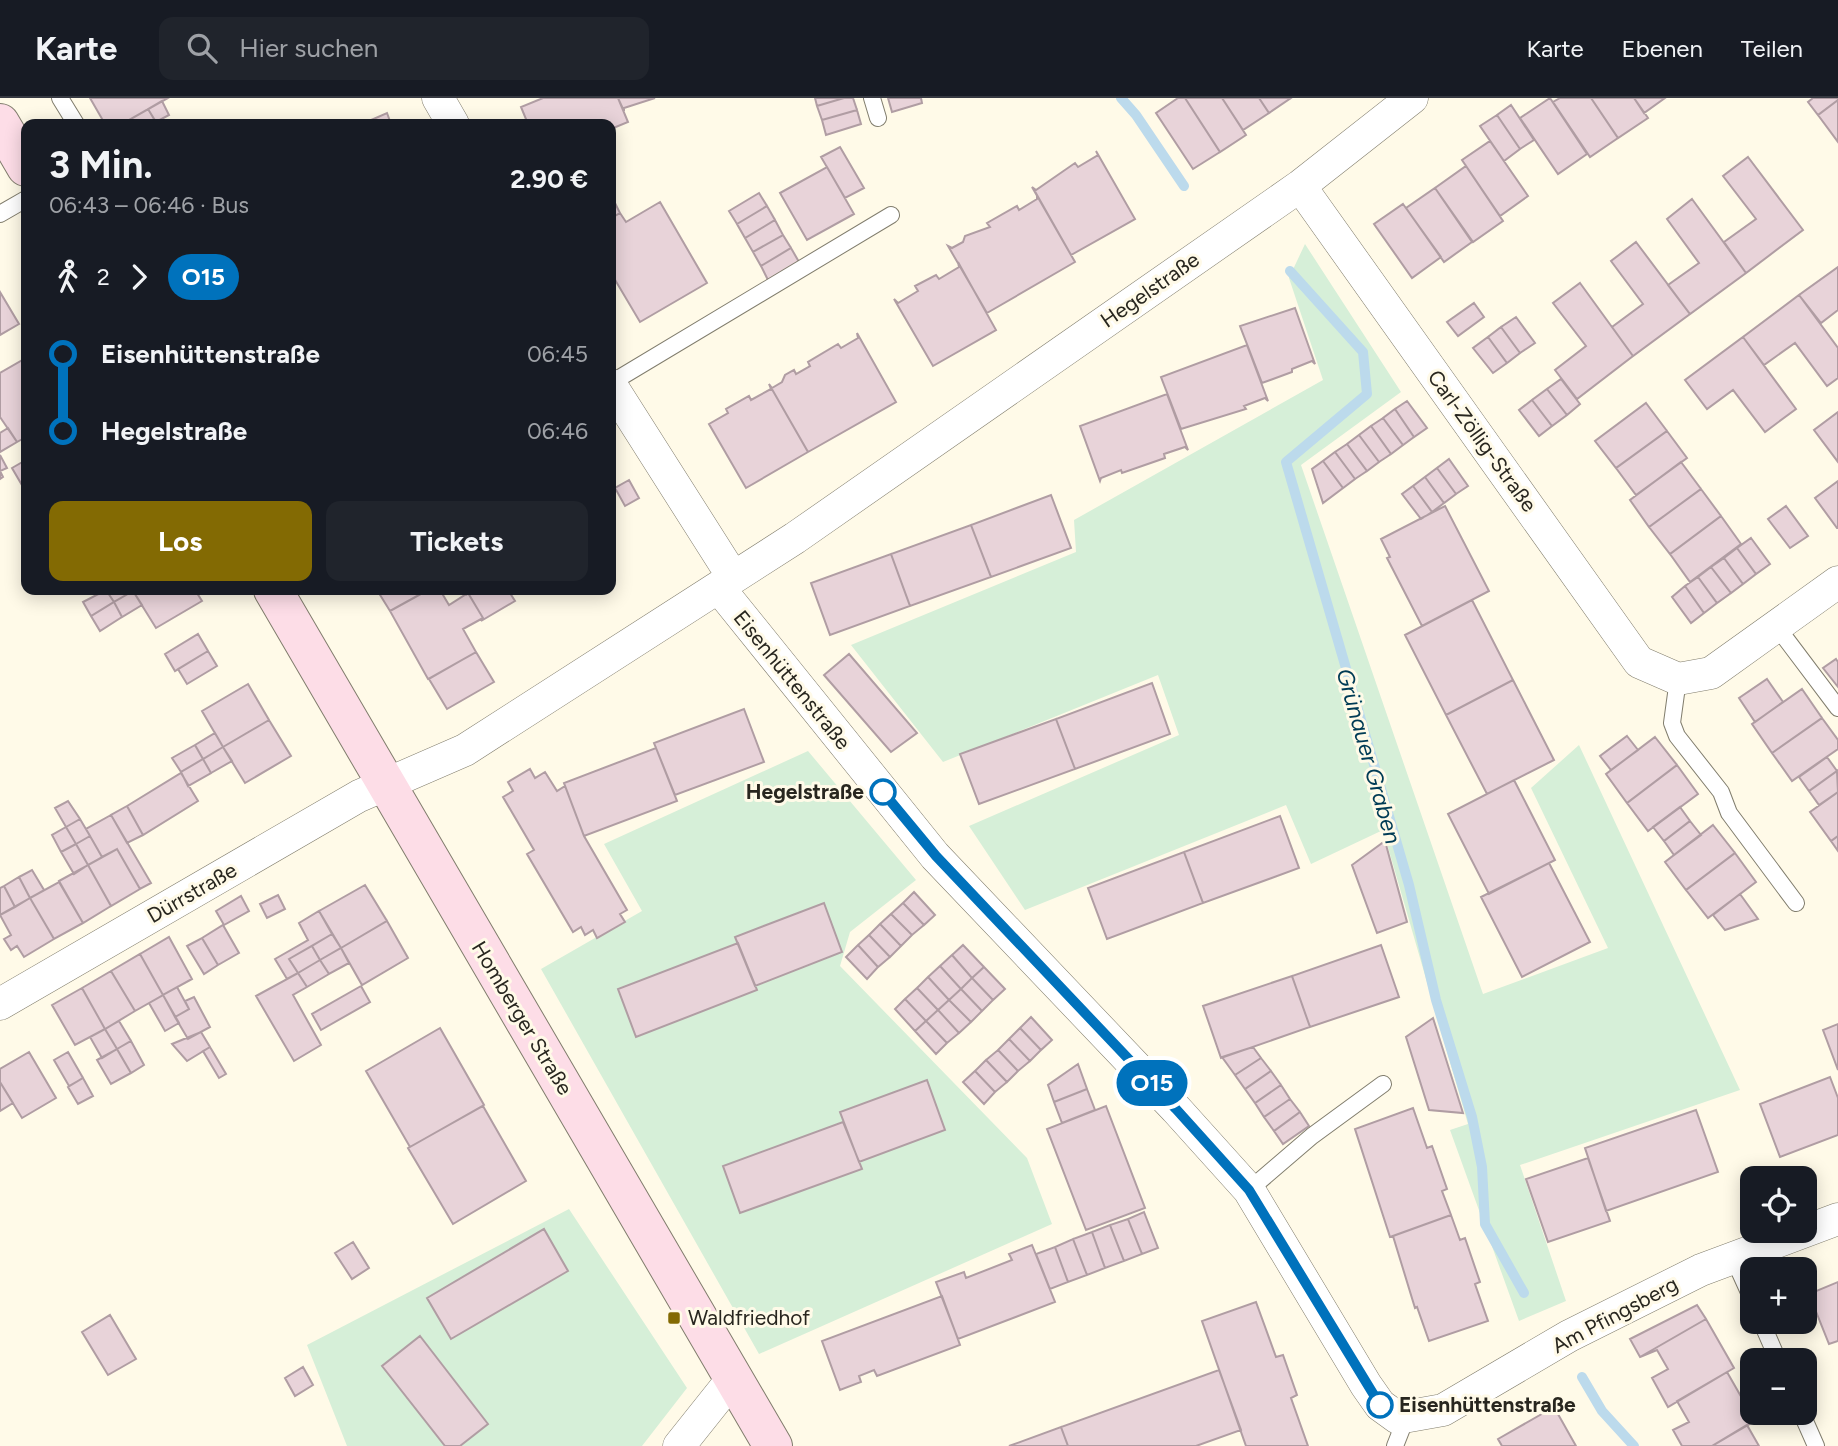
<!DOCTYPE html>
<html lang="de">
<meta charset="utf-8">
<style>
:root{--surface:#171b24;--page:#20242c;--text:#f1f3f6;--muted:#9ea1a6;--line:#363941;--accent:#836a03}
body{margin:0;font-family:Figtree,sans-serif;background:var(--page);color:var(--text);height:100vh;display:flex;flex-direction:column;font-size:26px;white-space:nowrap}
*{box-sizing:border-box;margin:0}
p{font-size:23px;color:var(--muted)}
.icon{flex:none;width:38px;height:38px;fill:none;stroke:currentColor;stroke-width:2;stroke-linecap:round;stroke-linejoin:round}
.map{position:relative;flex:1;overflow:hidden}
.details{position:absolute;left:21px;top:21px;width:595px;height:476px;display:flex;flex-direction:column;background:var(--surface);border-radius:14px;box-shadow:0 4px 18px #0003}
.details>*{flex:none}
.badge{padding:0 14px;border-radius:23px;font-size:24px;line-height:46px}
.buttons{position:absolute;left:1740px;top:1068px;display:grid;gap:14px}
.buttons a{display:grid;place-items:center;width:77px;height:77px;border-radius:14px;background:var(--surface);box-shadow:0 4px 18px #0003;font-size:35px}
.map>.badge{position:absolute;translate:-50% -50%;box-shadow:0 0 0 4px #fff}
.legs{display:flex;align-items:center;gap:10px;height:77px;padding:0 28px;font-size:23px}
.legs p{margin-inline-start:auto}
.overview{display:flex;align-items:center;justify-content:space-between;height:119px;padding:0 28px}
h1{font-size:38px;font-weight:700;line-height:52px}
.cta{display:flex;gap:14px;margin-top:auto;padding:14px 28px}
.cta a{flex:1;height:80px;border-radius:14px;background:var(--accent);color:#fff;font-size:28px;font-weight:700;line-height:80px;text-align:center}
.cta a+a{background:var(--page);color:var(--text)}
ul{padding:0 28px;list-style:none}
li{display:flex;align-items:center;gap:24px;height:77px;font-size:26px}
li i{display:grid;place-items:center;width:10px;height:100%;margin:0 9px;background:currentColor}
li i::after{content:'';width:18px;height:18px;margin:-9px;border:5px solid;border-radius:50%;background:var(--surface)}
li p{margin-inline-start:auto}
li:first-child i{background:linear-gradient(#0000 50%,currentColor 0)}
li:last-child i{background:linear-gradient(currentColor 50%,#0000 0)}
header{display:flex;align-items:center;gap:42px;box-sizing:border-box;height:98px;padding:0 35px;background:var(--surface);border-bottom:2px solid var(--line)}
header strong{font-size:33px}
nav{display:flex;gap:38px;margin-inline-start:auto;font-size:24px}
.search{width:490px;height:63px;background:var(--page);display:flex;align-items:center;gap:18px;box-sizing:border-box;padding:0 24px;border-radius:14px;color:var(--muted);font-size:26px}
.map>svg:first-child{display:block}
</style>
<header>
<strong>Karte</strong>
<div class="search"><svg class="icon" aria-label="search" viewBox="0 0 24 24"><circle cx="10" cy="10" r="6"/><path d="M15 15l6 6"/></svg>Hier suchen</div>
<nav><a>Karte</a><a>Ebenen</a><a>Teilen</a></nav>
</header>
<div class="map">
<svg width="1838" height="1348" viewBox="0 0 1838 1348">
<rect width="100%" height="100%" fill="#fffae8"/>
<path fill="#d6efd8" d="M1305,146L1401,294L1301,367L1483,896L1608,850L1531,690L1579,647L1740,992L1520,1067L1566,1203L1519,1223L1450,1032L1468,1026L1383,732L1311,766L1286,707L1025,812L969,728L1179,637L1158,577L943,664L851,547L1076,454L1074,422L1323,282L1289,180Z
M808,653L916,782L850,834L840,868L1027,1060L1052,1126L759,1256L541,871L642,813L604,746Z
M569,1111L687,1290L642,1348H347L307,1247Z"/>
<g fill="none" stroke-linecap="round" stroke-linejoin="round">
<path stroke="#bcdaec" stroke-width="10" d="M1121,0L1136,17L1184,88
M1290,173L1363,254L1367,296L1286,364L1409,787L1436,902L1472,1019L1482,1069L1485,1126L1524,1195
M1582,1279L1602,1313L1634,1348"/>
</g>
<path fill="#e8d3d9" stroke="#b09da3" stroke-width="2" d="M90,0H168L122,26H105Z
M543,0H618L628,24L611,31V26H528L521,9Z
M618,0H655L624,10V13Z
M815,0H844L817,8Z
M844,0H853L857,12L822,22L817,8Z
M888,0H921L922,5L892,14Z
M1178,0H1185L1220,54L1193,71L1156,15Z
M1185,0H1222L1246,37L1220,54Z
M1222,0H1259L1269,15L1243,32Z
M1259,0H1291L1269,15Z
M1550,0L1587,56L1558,76L1520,20Z
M1560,0H1591L1618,40L1590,59L1553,4Z
M1591,0H1634L1648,20L1618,40Z
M1634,0H1665L1644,15Z
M1813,0H1838V2L1818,17L1808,4Z
M1838,2V44L1818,17Z
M162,3L169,17L156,24L148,11Z
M1511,7L1534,42L1520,51L1497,17Z
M148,11L157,26H122Z
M857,12L861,26L826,37L822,22Z
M387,15L391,26H362Z
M1497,17L1520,51L1504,63L1480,28Z
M1490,43L1528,98L1500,118L1462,62Z
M840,49L864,90L845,100L821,59Z
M1096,53L1135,121L1071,157L1032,89L1036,92L1075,65L1078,69L1098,57Z
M1748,59L1803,132L1746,175L1724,144L1756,121L1723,78Z
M1466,68L1503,123L1473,144L1435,90Z
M827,69L854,116L807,142L780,95Z
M1435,90L1472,144L1444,164L1406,110Z
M759,95L767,108L737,126L729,113Z
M611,97L620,115L611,120Z
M1037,97L1075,164L987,215L948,148L952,150L963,144L965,138L990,129L987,125L1017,108L1019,112L1037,101Z
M1692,101L1746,175L1690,216L1668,187L1699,165L1667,121Z
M660,104L707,185L640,224L611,175V120L620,115L626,124Z
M1403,106L1441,159L1412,180L1374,126Z
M767,108L775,122L745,140L737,126Z
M775,122L783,137L753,154L745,140Z
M783,137L791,150L761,168L753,154Z
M1636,144L1690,216L1633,258L1612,229L1643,206L1611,163Z
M791,150L799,164L768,182L761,168Z
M958,164L996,232L933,268L894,201L898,205L918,193L915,188L936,177L939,181L959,169Z
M1838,169V212L1821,225L1799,197Z
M1580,185L1633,258L1577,301L1555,272L1586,248L1553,205Z
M0,194L19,226L0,237Z
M1799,197L1838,250V280L1827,288L1795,245L1764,267L1743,239Z
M1474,205L1484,219L1458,238L1447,224Z
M1295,210L1315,266L1312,263L1292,271V274L1262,285L1240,228Z
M1516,219L1535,245L1520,255L1501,229Z
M1501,229L1520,255L1507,265L1488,239Z
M857,235L896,304L808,354L769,286L772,290L782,284L785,277L794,272L796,276L810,268L808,264L838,246L841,250L858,240Z
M1488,239L1507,265L1493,275L1473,250Z
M1743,239L1796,311L1765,334L1733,292L1707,311L1685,282Z
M1247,247L1268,303L1265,300L1244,308L1246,311L1181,331L1161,279Z
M26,260V339L17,344L0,319V275Z
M1561,281L1580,306L1567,317L1547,291Z
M769,286L808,354L746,390L709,326L728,315L726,311L749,298L751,302L771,291Z
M1547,291L1567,317L1552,328L1532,302Z
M1167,296L1188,352L1185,349L1164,356L1165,360L1122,375L1121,372L1101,380L1100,383L1080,328Z
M1532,302L1552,328L1539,338L1519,312Z
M1407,303L1427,330L1414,339L1395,311Z
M1646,305L1667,333L1616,370L1595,343Z
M1395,311L1414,339L1403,347L1383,320Z
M1838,314V364L1814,332Z
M1383,320L1403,347L1391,356L1371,328Z
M1371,328L1391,356L1379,364L1359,337Z
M8,330L17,344L0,354V335Z
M1667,333L1687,360L1636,397L1616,370Z
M1359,337L1379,364L1367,373L1347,346Z
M1347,346L1367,373L1355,381L1335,354Z
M1335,354L1355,381L1343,390L1323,363Z
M0,357L7,370L0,373L3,379L0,381Z
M1449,361L1468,388L1456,396L1437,370Z
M26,362V394L12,370Z
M1323,363L1343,390L1323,405L1312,371Z
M1681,364L1701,391L1649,429L1630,402Z
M1437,370L1456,396L1444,405L1425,379Z
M1425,379L1444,405L1432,414L1413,388Z
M629,382L639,400L625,408L615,390Z
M1838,383V430H1837L1815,400Z
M1413,388L1432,414L1421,421L1402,396Z
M1701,391L1721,418L1670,456L1649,429Z
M1051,397L1071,450L991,479L971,427Z
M1445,408L1489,493L1422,528L1387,460L1390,459L1381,441Z
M1786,408L1808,438L1790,450L1768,421Z
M1721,418L1741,446L1690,484L1670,456Z
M971,427L991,479L910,508L891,456Z
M1751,440L1770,466L1756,476L1737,450Z
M1737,450L1756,476L1743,486L1724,460Z
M891,456L910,508L830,537L811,485Z
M1724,460L1743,486L1731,495L1711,469Z
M1711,469L1731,495L1717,505L1698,479Z
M1698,479L1717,505L1704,515L1685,488Z
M1685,488L1704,515L1691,525L1672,499Z
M106,492L114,504L91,518L83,504Z
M106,492H133V493L114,504Z
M195,492L202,503L156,530L133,493Z
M377,492H428L390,513Z
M428,492H440L449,507L468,495L483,520L463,531L476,554L428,581L390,513Z
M472,492H508L515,503L481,523L483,520L468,495L466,497Z
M133,493L142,507L122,519L114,504Z
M1472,502L1513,582L1446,617L1405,537Z
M114,504L122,519L100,533L91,518Z
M198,536L208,553L175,573L165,556Z
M208,553L217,568L187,586L178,571Z
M476,554L494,584L447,611L429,581Z
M849,556L917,635L891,654L824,577Z
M1836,561L1838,564V589L1823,570Z
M1767,581L1783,604L1755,624L1739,600Z
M1513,582L1554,662L1487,696L1446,617Z
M1152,585L1170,636L1075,671L1056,621Z
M248,586L269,622L223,649L202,613Z
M1802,591L1822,620L1772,655L1752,626Z
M744,611L764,664L675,697L654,645Z
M1822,620L1838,642V651L1792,683L1772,655Z
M1056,621L1075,671L979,706L960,656Z
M269,622L291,658L245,685L223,649Z
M215,635L223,649L203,661L195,647Z
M1627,638L1638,652L1611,672L1600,658Z
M1655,639L1677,667L1627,705L1606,676Z
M195,647L203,661L181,674L172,660Z
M223,649L232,663L211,675L203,661Z
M656,650L677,703L584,738L564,685Z
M1827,659L1837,673L1809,693L1799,679Z
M203,661L211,675L188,688L181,674Z
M1677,667L1698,696L1648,733L1627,705Z
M530,671L535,680L545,674L557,693L565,688L584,738L627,812L620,816L625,824L597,840L593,832L585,837L581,829L573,834L527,756L534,752L503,699L513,693L508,684Z
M1837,673L1838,694L1819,707L1809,693Z
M181,675L198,703L143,737L127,708Z
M1514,682L1555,762L1489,796L1448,716Z
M1838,694V738L1831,743L1810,714Z
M68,703L80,721L66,729L55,710Z
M127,708L143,737L127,745L111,717Z
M1680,709L1690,723L1664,743L1653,729Z
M111,717L151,785L140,791L117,751L102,759L86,731Z
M1280,718L1299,770L1203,805L1184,754Z
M80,721L90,738L76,746L66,729Z
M1690,723L1701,737L1674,757L1664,743Z
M1713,727L1735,755L1686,792L1665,764Z
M66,729L76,746L61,754L52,737Z
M90,738L102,759L88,767L76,746Z
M1838,738V753L1831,743Z
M1385,743L1407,824L1377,835L1352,767Z
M76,746L88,767L74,776L61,754Z
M117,751L140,791L111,808L88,767Z
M1184,754L1203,805L1107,841L1088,790Z
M1735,755L1756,784L1708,820L1686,792Z
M1549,765L1590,844L1522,879L1481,799Z
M88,767L111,808L83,825L59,783Z
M32,772L44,792L30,800L19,779Z
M19,779L30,800L15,809L4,788Z
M59,784L83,825L54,841L30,800Z
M365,787L387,823L341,850L319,813Z
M4,788L15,809L0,817V790Z
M914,794L935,817L924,827L903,805Z
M1740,796L1758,821L1725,832L1713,817Z
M278,797L285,811L267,820L260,806Z
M241,798L249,813L224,827L216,813Z
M30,800L54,841L24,859L17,848L11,852L4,841L11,837L0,817Z
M824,805L842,854L755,888L735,839Z
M903,805L924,827L912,837L891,816Z
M319,813L332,836L289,861L298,875L287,881L275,861L308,842L299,825Z
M891,816L912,837L901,848L880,826Z
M387,823L408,860L362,887L341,850Z
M880,826L901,848L890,859L869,837Z
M223,827L239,855L218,867L202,840Z
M332,836L341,850L320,862L312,848Z
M869,837L890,859L878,869L858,847Z
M169,839L192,881L163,897L140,856Z
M202,840L218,867L204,876L187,848Z
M738,845L757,892L636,939L618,891Z
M858,847L878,869L867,881L846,859Z
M963,847L984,869L972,880L952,857Z
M1381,847L1399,899L1310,929L1292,878Z
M312,848L320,862L298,875L289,861Z
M341,850L349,865L329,876L320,862Z
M140,856L163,897L135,913L111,873Z
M952,857L972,880L961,891L940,868Z
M320,862L329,876L307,889L298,875Z
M940,868L961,891L949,902L928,879Z
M984,869L1005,891L993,902L972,880Z
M111,873L135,913L105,931L82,890Z
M298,875L307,889L293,897L321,947L294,963L256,898Z
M1292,878L1310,929L1221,960L1203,908Z
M928,879L949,902L938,912L917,890Z
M972,880L993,902L982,913L961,891Z
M361,888L370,904L321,932L312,916Z
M177,889L189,911L175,919L163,897Z
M82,890L105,931L75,947L52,907Z
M917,890L938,912L926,923L905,901Z
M961,891L982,913L971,924L949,902Z
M163,897L179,925L165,933L149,905Z
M194,899L210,929L188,941L175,919L189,911L185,903Z
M905,901L926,923L915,933L895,911Z
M949,902L971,924L959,935L938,912Z
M938,912L959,935L947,945L926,923Z
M1031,919L1052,942L1041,952L1020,930Z
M1433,920L1463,1015L1429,1012L1406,939Z
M119,923L131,943L117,951L105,931Z
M926,923L947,945L936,956L915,933Z
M1838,926V972L1823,932Z
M440,930L484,1007L410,1049L366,973Z
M1020,930L1041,952L1030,963L1009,941Z
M105,931L117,951L102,960L90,939Z
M201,934L210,949L187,963L172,946Z
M1009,941L1030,963L1018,973L998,952Z
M131,943L144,967L131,975L117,951Z
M210,949L226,976L219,980L203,953Z
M1253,949L1261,960L1235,977L1222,959Z
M117,951L131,975L111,986L97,962Z
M998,952L1018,973L1007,984L986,962Z
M29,954L56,1000L22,1020L0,984V971Z
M68,954L83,980L69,988L54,962Z
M1261,960L1271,973L1245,991L1235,977Z
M986,962L1007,984L995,994L975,973Z
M1078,966L1087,991L1054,1004L1048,987Z
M975,973L995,994L984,1006L963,984Z
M1271,973L1281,987L1255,1005L1245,991Z
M1830,979L1838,1000V1037L1780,1059L1760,1006Z
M83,980L93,998L78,1006L68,989Z
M927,982L945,1032L859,1064L840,1014Z
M0,984L13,1005L0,1013Z
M1281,987L1290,1001L1264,1019L1255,1005Z
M1087,991L1095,1012L1062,1025L1054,1004Z
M1290,1001L1300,1014L1274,1033L1264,1019Z
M483,1008L526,1083L453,1126L408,1050Z
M1106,1008L1145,1110L1086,1132L1047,1031Z
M1413,1010L1427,1050L1432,1048L1447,1091L1442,1093L1451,1117L1390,1139L1355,1031Z
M1696,1012L1718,1074L1606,1113L1585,1050Z
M1300,1014L1309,1028L1283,1046L1274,1033Z
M843,1024L862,1071L740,1115L723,1068Z
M1588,1060L1610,1123L1548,1144L1526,1081Z
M1144,1114L1158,1150L1142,1156L1128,1121Z
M1451,1117L1460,1142L1465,1140L1480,1184L1475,1186L1488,1223L1429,1243L1417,1209L1415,1210L1393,1138Z
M1128,1121L1142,1156L1124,1163L1110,1127Z
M1110,1127L1124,1163L1105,1170L1092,1134Z
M544,1131L568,1173L451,1241L427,1200Z
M1092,1134L1105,1170L1087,1177L1073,1141Z
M1073,1141L1087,1177L1068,1184L1055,1149Z
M353,1144L369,1170L352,1181L335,1155Z
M1032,1147L1055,1204L958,1241L936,1184L964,1174L966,1180L1012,1162L1009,1156Z
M1055,1149L1068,1184L1050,1191L1036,1156Z
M1838,1184V1243L1829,1246L1809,1196Z
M942,1198L960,1247L877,1278L874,1272L859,1278L861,1284L840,1292L822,1243Z
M1256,1204L1276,1259L1283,1257L1297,1297L1291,1300L1308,1348H1246L1202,1223Z
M1697,1207L1706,1221L1640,1259L1630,1241Z
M110,1217L136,1261L108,1277L82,1234Z
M1706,1221L1734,1270L1668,1309L1652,1280L1668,1271L1657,1252L1640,1259Z
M420,1238L488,1326L460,1348H445L382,1268Z
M303,1269L313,1287L295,1298L285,1280Z
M1219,1272L1241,1332L1196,1348H1068L1061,1329Z
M1727,1274L1755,1323L1712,1348H1682L1673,1332L1689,1324L1677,1303Z
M1554,1309L1576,1348H1502L1498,1341Z
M1747,1327L1759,1348H1712Z
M1061,1329L1068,1348H1009Z"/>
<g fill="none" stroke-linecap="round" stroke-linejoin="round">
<g stroke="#817d6d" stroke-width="18">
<path id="lane" d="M60,0L76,26
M872,0L878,20
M0,116L26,101
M611,285L891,117
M1777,529L1838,610
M1678,581L1672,625L1677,638L1721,694L1729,715L1796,805
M1249,1092L1312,1038L1383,986
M1733,1159L1752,1201
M1761,1223L1778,1262
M1801,1314L1816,1348
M1395,1348L1406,1320"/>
</g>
<g stroke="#817d6d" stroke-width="33">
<path id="street" d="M438,0L453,26
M1300,88L1639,564L1678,581L1711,575L1838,484
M611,287L733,479
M719,490L935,758L1176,1011L1249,1092L1366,1287L1380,1307L1398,1320L1443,1312L1569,1238L1701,1172L1838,1121
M0,906L359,698L465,652L795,440L1300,88L1412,0
M679,1348L734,1279"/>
</g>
<g stroke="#817d6d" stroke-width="40">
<path id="secondary" d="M0,25L26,69
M273,492L773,1348"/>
</g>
<use href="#lane" stroke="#fff" stroke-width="16"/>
<use href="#street" stroke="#fff" stroke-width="32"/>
<use href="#secondary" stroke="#fddde7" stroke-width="38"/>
</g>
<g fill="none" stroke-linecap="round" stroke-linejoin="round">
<g stroke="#fff" stroke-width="16">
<path id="line-1" d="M883,694L936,758L1176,1011L1249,1092L1380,1307"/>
</g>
<use href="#line-1" stroke="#0072bc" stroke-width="10"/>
</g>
<g fill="#fff" stroke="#0072bc" stroke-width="3.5">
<circle cx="883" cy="694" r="12"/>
<circle cx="1380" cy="1307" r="12"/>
</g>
<rect fill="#836a03" stroke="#fffae8" stroke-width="2.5" x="667" y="1213" width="14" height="14" rx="3.5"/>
<g text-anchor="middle" stroke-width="6" stroke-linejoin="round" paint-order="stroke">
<g font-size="21" fill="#28261f" stroke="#fffae8">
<text transform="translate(1150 192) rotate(-35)" y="7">Hegelstraße</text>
<text transform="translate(1482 343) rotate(54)" y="7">Carl-Zöllig-Straße</text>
<text transform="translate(792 582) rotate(51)" y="7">Eisenhüttenstraße</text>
<text transform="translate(192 795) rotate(-30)" y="7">Dürrstraße</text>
<text transform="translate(522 920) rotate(59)" y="7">Homberger Straße</text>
<text transform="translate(1615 1217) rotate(-28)" y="7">Am Pfingsberg</text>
</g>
<g font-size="21" font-weight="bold" fill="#28261f" stroke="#fffae8" text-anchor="end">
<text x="864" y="701">Hegelstraße</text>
<text x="1399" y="1314" text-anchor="start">Eisenhüttenstraße</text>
</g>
<g font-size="21" fill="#28261f" stroke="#fffae8" text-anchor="start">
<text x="688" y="1227">Waldfriedhof</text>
</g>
<g font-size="23" font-style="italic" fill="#003b55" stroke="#fffae8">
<text transform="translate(1369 658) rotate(74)" y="8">Grünauer Graben</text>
</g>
</g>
</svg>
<div class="buttons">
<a><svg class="icon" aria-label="locate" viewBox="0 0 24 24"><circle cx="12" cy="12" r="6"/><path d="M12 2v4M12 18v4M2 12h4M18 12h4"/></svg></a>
<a>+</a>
<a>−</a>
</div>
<b class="badge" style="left:1152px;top:985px;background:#0072bc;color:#fff">O15</b>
<section class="details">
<div class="overview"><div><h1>3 Min.</h1><p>06:43 – 06:46 · Bus</p></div><b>2.90 €</b></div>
<div class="legs"><svg class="icon" aria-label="walk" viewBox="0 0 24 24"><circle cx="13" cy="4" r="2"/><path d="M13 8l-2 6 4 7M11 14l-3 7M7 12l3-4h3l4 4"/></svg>2<svg class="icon" aria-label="forward" viewBox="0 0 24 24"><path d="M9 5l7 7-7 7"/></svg><b class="badge" style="background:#0072bc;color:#fff">O15</b></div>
<ul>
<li><i style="color:#0072bc"></i><b>Eisenhüttenstraße</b><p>06:45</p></li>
<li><i style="color:#0072bc"></i><b>Hegelstraße</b><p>06:46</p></li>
</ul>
<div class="cta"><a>Los</a><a>Tickets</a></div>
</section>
</div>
